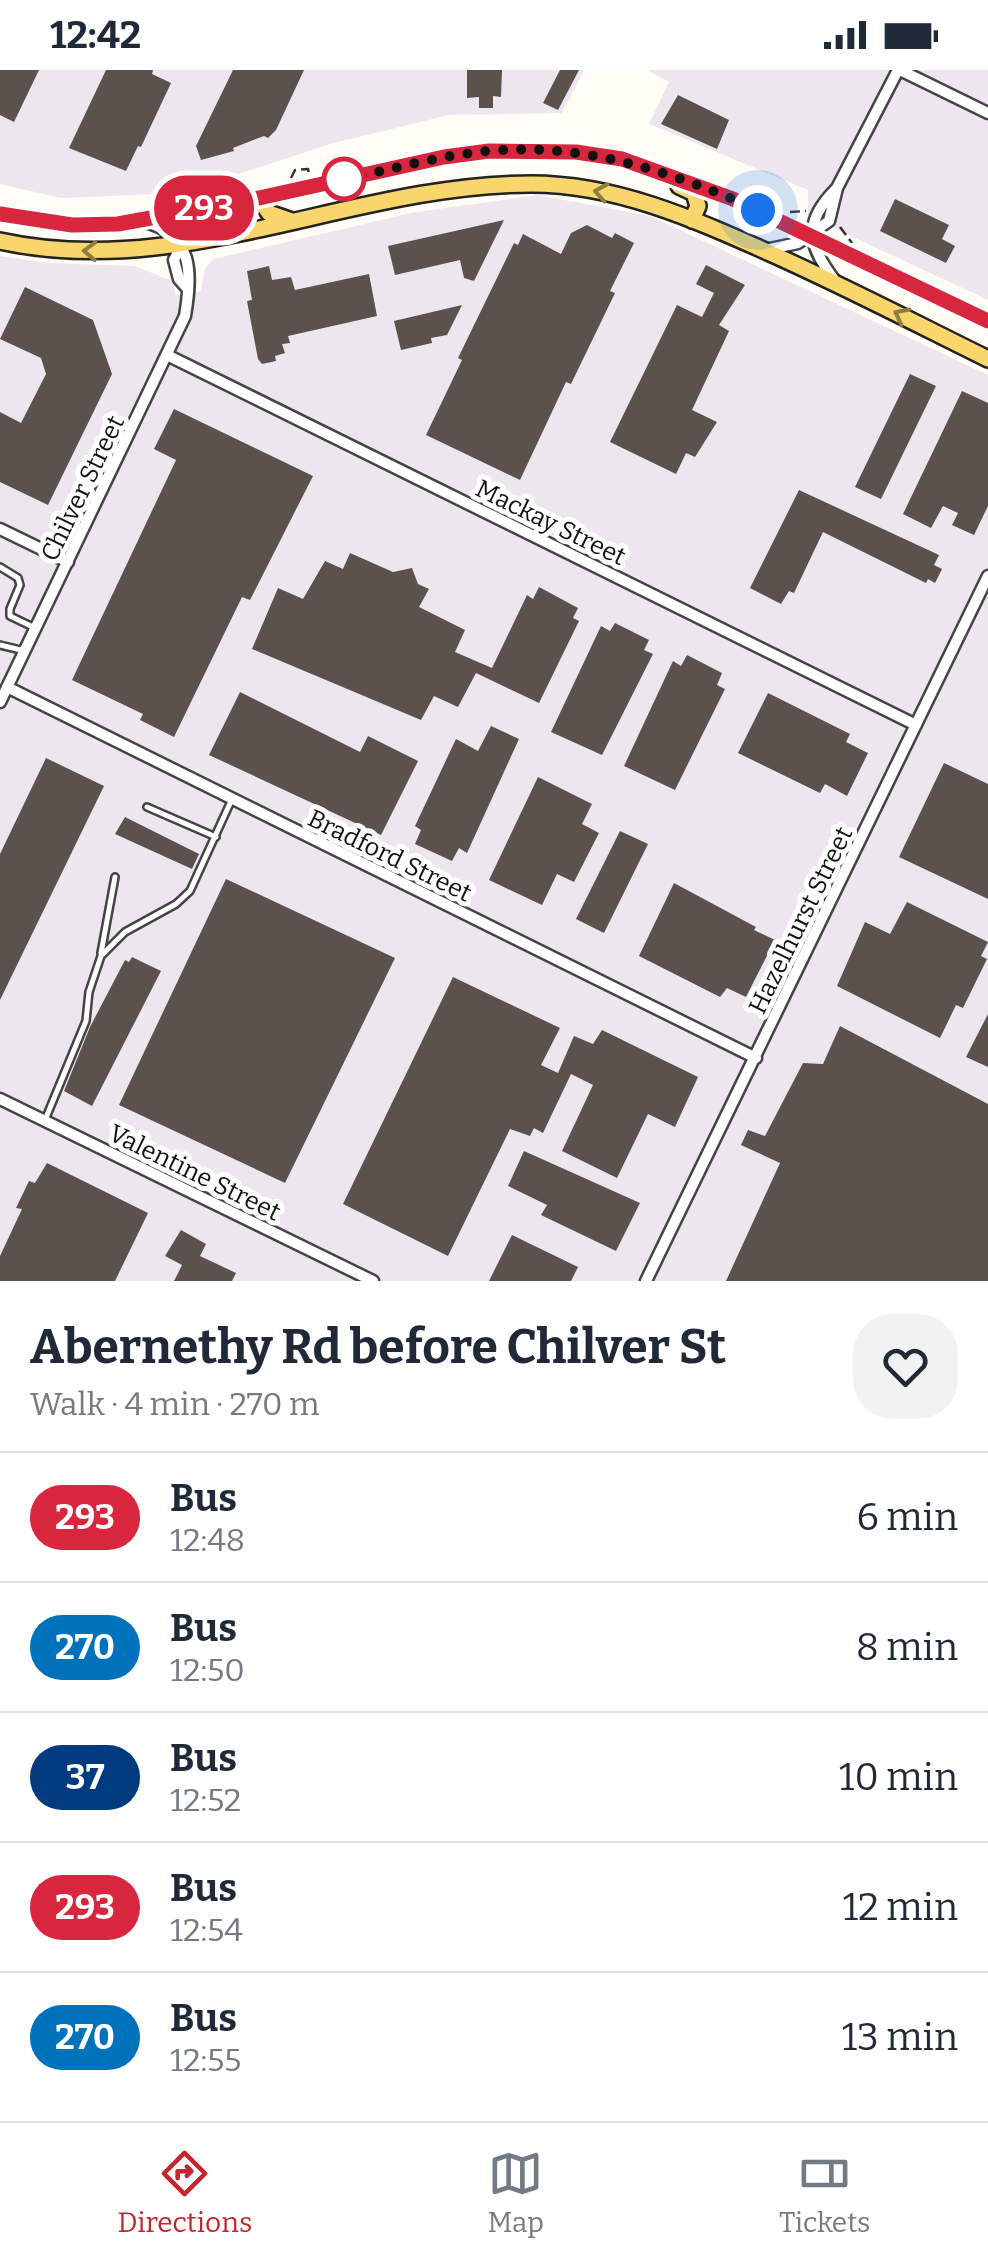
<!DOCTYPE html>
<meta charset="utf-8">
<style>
:root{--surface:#fff;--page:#f2f2f3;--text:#1f2937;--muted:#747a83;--line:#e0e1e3;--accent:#c4262e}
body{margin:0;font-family:Bitter,serif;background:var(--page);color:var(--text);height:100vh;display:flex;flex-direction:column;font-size:38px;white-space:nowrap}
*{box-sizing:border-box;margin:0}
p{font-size:32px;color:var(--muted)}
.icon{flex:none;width:55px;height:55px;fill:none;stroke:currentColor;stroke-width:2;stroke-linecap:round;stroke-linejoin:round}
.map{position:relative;height:1211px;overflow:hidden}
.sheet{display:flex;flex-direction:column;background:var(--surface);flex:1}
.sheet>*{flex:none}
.badge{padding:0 20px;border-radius:32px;font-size:35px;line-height:65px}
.you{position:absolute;width:50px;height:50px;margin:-25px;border:8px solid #fff;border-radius:50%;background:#1a73e8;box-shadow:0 0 0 15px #1a73e833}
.map>.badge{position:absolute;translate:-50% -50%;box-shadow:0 0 0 5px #fff}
.round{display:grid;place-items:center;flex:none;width:105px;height:105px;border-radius:40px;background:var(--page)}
.overview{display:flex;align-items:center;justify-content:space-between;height:170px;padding:0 30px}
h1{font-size:48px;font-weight:700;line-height:75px}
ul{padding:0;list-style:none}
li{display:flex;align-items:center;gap:30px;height:130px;padding:0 30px;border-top:2px solid var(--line)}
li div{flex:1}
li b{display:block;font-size:38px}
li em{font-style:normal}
li .badge{min-width:110px;font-weight:700;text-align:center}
.status{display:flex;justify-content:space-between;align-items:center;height:70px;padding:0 50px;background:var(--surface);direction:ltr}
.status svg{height:28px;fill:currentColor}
.tab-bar{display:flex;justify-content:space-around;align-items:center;height:140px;border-top:2px solid var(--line);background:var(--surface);font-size:28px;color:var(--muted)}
.tab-bar a{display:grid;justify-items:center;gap:5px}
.tab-bar .selected{color:var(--accent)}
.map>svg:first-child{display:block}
</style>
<div class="status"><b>12:42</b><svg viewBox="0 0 49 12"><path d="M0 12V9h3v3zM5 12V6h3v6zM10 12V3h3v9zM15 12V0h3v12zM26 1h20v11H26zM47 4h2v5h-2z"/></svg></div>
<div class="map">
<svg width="988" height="1211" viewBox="0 0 988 1211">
<rect width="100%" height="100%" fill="#fffdf5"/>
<path fill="#eee6ef" d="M0,0H584L562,43L449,45L330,74L181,123L61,128L0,114Z
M647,0H988V230L808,146V120L649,54L669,12Z
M538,125L650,146L988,305V1211H0V186L49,193L135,196L172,211L176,225L201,221L205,199L213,189L416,142Z"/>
<path fill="#5a524d" d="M0,0H39L14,52L0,45Z
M106,0H153L152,4L171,13L141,77L138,76L126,101L69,78Z
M233,0H304L276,60L268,68L264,66L233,78L234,81L201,90L196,76Z
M467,0H502L501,27L493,26V38H479V27L467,28Z
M560,0H579L558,40L543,33Z
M678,25L729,50L717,79L661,54Z
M895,129L949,155L942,169L955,176L946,193L880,161Z
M504,150L474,211L464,208L460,190L395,205L388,176Z
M587,155L612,168L615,163L634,173L610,221L615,223L571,314L566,312L520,410L426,365L462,290L458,288L514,173L518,175L523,164L561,184L571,163Z
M706,195L745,215L719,255L729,261L692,340L717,352L695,387L686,383L676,404L610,372L677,235L702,247L714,223L696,214Z
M269,196L272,210L291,207L295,220L369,204L377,246L288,266L290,273L282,274L285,283L275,286L276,291L262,294L258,289L247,231L252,230L247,201Z
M25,217L93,250L112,304L48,435L0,412V342L21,353L46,304L41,288L0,269Z
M462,235L447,265L431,268L432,273L401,280L394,251Z
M910,304L936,316L881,429L855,417Z
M962,321L988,333V436L974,465L952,455L958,443L943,436L931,458L903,444Z
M174,339L313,406L250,530L242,527L174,667L140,650L143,644L72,610L176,390L154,379Z
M799,420L939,485L934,495L942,499L935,513L928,509L926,513L823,462L794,523L789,521L781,534L750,518Z
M350,483L393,502L412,498L418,514L429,519L419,537L465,560L455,582L492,598L527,525L533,529L539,517L578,538L573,548L579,551L539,633L476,603L458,637L434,626L421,650L252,579L278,518L303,529L325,491L343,499Z
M615,553L649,570L644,580L653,584L602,685L551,662L601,556L610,561Z
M687,585L722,603L717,615L725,619L675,720L624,696L673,591L681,596Z
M240,622L360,682L368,666L418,691L381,765L209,685Z
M768,623L850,664L846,672L868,683L847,726L825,714L820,723L738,683Z
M491,656L519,669L467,783L459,778L452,791L415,774L421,760L415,756L456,669L478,681Z
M46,688L104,716L0,930V784Z
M944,693L988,714V829L899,787Z
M538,707L592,734L582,754L599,763L574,812L557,804L542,835L489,810Z
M125,747L199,784L192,799L115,764Z
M620,761L648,774L604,863L576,849Z
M226,809L395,888L285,1113L119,1035Z
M674,813L756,857L754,860L775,870L746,927L727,918L720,927L639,886Z
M907,832L988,872L981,886L987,889L963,938L956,935L940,968L837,916L865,852L890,864Z
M132,887L161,901L92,1036L64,1021L90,957L125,890L129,892Z
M453,907L560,958L541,995L558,1003L574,966L593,974L602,960L698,1007L675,1057L648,1044L617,1108L562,1081L593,1015L571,1004L543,1063L534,1058L530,1066L510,1059L448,1186L343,1134Z
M988,944V997L966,987Z
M840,956L988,1034V1211H726L780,1093L741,1075L748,1060L765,1066L803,993L823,994Z
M524,1081L640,1133L616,1181L541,1145L547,1135L508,1116Z
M47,1093L148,1143L115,1211H0V1186L22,1139L16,1138L29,1111L35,1113Z
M181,1160L206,1174L200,1186L236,1203L232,1211H174L182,1195L165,1186Z
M512,1165L578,1197L571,1211H489Z"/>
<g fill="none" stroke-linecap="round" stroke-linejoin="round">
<g stroke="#444" stroke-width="10">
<path id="service" d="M0,497L18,508L20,515L10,539V546L33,557
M0,575L25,581
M147,737L216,767
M101,883L115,807
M45,1050L86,951L89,922L101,886L125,862L176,834L190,821L232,729"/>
</g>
<g stroke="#444" stroke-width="15">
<path id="minor" d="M900,0L988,43
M836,119C802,153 808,176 836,212
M765,180L798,173L829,151L837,118L898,0
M186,217L179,209L174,190L189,159L211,140
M167,285L916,655
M0,459L68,492
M7,617L756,988
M0,632L185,246C192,204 194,165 145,152
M0,1029L373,1211
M646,1211L988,506"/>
</g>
<g stroke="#222" stroke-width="20">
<path id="primary" d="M679,116L694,123L698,136L692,150
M259,128L269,143L292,151
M0,144L72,155L118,154L259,128L444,87L489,81L576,82L621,89L733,129L988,251
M0,171C181,211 352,114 531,114C616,114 694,149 770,183C844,216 915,253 988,289"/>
</g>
<path stroke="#333" stroke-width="2.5" stroke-dasharray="10 5" stroke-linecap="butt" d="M291,108L295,100L308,99L309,104
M790,142L806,141
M840,157L852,173"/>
<use href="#service" stroke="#fff" stroke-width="5"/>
<use href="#minor" stroke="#fff" stroke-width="10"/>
<use href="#primary" stroke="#f9d66b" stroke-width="15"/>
</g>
<defs><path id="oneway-chevron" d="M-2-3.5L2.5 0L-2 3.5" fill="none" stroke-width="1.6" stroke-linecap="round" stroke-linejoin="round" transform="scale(2.5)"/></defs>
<g stroke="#917d42">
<use href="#oneway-chevron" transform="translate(601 122) rotate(-170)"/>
<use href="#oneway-chevron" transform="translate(90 181) rotate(-178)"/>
<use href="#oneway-chevron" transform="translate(901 245) rotate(-153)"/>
</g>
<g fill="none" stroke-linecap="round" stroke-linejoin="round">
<g stroke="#fff" stroke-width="22">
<path id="line" d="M0,144L72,155L118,154L259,128L444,87L489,81L576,82L622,89L733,129L988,251"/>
</g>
<use href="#line" stroke="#d7263d" stroke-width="15"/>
<path stroke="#111" stroke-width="10" stroke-dasharray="0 18" d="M344,109C392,100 440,85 489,81C583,72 673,102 758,140"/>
</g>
<circle fill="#fff" stroke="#d7263d" stroke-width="5" cx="344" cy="109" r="20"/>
<g text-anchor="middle" stroke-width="10" stroke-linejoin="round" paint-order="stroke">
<g font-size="25" fill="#111" stroke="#fff">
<text transform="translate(82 418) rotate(-64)" y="9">Chilver Street</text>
<text transform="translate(551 452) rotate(26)" y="9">Mackay Street</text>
<text transform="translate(390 785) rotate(26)" y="9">Bradford Street</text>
<text transform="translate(800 850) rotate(-64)" y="9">Hazelhurst Street</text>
<text transform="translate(195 1102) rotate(26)" y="9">Valentine Street</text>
</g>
</g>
</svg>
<div class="you" style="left:758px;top:140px"></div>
<b class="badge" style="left:204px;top:138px;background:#d7263d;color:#fff">293</b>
</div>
<section class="sheet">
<div class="overview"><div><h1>Abernethy Rd before Chilver St</h1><p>Walk · 4 min · 270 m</p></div><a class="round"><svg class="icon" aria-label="heart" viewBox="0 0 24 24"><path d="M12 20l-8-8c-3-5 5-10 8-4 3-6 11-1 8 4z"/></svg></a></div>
<ul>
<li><span class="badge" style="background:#d7263d;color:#fff">293</span><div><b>Bus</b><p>12:48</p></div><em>6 min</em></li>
<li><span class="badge" style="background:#0072bc;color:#fff">270</span><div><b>Bus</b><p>12:50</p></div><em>8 min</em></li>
<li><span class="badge" style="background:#003b80;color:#fff">37</span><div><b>Bus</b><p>12:52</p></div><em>10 min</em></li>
<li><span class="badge" style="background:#d7263d;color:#fff">293</span><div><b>Bus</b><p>12:54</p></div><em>12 min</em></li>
<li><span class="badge" style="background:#0072bc;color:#fff">270</span><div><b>Bus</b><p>12:55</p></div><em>13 min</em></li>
</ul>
</section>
<nav class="tab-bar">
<a class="selected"><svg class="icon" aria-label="directions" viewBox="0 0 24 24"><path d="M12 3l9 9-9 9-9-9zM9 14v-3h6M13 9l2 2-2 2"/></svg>Directions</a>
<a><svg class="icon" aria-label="map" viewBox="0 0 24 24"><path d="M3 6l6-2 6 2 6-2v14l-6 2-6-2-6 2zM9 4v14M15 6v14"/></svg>Map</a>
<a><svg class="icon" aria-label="tickets" viewBox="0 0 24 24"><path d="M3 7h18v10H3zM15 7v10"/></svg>Tickets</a>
</nav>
